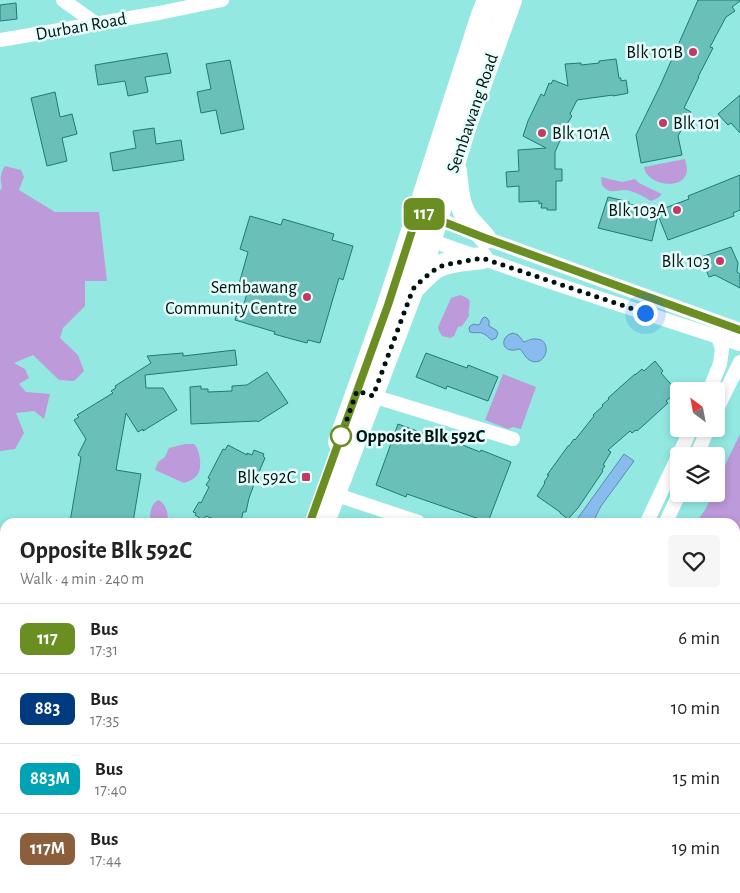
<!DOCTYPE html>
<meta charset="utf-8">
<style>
:root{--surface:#fff;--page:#f6f6f6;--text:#222;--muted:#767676;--line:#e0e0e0}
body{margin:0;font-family:"Alegreya Sans",sans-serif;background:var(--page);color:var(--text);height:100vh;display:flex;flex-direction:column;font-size:19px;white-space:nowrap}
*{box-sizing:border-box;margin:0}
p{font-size:16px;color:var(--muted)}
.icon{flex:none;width:28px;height:28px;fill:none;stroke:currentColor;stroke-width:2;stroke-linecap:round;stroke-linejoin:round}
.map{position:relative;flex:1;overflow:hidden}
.side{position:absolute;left:0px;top:518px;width:740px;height:376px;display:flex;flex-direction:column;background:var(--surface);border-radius:15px 15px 0 0;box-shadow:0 2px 8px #0003}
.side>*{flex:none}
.badge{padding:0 10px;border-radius:8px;font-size:18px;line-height:32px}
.needle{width:32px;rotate:328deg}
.tools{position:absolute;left:670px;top:382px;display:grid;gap:10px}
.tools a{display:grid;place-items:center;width:55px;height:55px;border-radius:5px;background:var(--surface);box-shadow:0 2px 8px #0003;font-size:25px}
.you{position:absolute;width:25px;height:25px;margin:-12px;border:4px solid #fff;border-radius:50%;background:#1a73e8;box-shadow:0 0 0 8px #1a73e833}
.map>.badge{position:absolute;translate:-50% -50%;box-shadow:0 0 0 2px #fff}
.round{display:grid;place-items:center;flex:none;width:52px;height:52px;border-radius:5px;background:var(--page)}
.head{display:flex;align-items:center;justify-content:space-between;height:85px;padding:0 20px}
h1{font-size:24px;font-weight:700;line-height:38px}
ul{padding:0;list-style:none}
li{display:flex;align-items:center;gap:15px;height:70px;padding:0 20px;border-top:1px solid var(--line)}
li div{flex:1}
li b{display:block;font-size:19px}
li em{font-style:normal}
li .badge{min-width:55px;font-weight:700;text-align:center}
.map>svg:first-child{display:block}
</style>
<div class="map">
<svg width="740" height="893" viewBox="0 0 740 893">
<rect width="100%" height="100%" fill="#93e9e2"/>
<path fill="#bd9ada" d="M685,159C686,163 687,167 687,171C685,188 659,186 650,177C646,174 645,171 644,167Z
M5,166L21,170L24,177L19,190L55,212H99L107,281H85V306L63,328L60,338L78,355L84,371L74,381L59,380L33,355L14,363L25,369L29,378L19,384L26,392L50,394L44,419L34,411L16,413L24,433L15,449L0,451V191L2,187C0,180 0,173 5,166Z
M601,177L622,182L635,179L639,183L662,194L658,198L651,201C644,197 633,190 624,190C614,190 610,195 602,185Z
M460,295C476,300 467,305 469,316L462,326L458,327L454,336L450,338L442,336L439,331L438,327L451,298Z
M503,374L536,387L521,429L513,427L508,429L485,420Z
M740,434V648L735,645V522H696L705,510L713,494H716V487L721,478L726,463Z
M185,444H194C198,448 199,453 200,459C201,473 198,478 184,483L155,470L158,462L165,457L169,448Z
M158,500C167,504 168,514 168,522H150C150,514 150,505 158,500Z
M97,889H192V893H94Z
M343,889H626L623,893H352Z"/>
<path fill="#88bcef" stroke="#5f89ac" d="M484,317L487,318L489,321V326L496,330L498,333L496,338L492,340C488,338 487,335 484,334C479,331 475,334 470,332L469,329L470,326L474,324L477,325L480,324L482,319Z
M513,333L518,335L524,342C528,341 532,338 536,339C553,339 547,367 531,361C525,358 524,353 520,349C517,349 514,351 511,350C501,349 501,336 513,333Z
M624,454L634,461L601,506L593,522H575Z"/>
<path fill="#6ac0b9" stroke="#1b7a75" d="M698,0H740V1L732,7L735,11L726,17L710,47L713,48L698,77H699L684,108L691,112L678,136L682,155L641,163L636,135L660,86Z
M16,3L17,19L0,21V5Z
M167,53L171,73L145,77L148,92L128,96L125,81L98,85L95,65Z
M616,59L619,78H621V81L626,80L628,93L624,94L613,96V95L577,100L570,114L572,116L560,135L562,136L555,152V169H562V181H556V210H547V208H541L542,203L539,204V201L519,202V186L507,187L506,172L519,171L518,150L546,148L523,136L528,121L541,94L544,96L549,83L551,84L553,80L568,86L565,64L581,63V65L599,63V61Z
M230,60L244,129L221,134L216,110L201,113L197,92L211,89L206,64Z
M55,92L60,117L72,114L77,134L62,138L67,161L47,166L31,98Z
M740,95V133L731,123L728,125L718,114Z
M154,128L156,144L181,140L184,160L113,171L110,153L136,148L133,131Z
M740,175V210L733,213L734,216L707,226L668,240L658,215L652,241L598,228L608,197L629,202V204L657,211L689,199L688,196Z
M250,216L281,225L283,219L334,234L332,240L353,246L343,280L339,278L320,343L308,340L307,343L288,338L274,334L275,332L235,320L240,303L244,304L249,286L239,284L248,252L240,249Z
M731,247L738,263L737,272L740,274V288L715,275L709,277L701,257Z
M235,350L237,365L145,375L146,388H163L177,410L143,431V429L138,432L126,413L116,470L141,474L133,522H70L81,457L78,455L86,439L74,420L79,417L77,415L113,393L111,391L116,388L115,386L151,363L147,356L183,353V356Z
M426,353L467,368L468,365L498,377L488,401L447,386L446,389L416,377Z
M655,361L663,371L661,373L676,390L672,394L673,395L666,401L668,403L645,424L637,431L636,430L632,433L630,431L608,450L611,452L603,465L605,466L602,470L603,471L578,508L568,519L560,513V512L537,496L545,483L544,482L549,475H547L568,446H569L574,439L575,440L594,416L593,415L603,406L602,405L609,399L608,398L635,374V375L642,369L644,371Z
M267,372L288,403L258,422L257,421L191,424L190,387L201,386V389H208V392L232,391V386L247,385Z
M398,424L439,439L440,436L480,452L481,450L511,462L488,522L407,494L406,497L376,485Z
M228,445L247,455V453L252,455L254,450L264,454L263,456L265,458L256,479L249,498L246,512H243L241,522H221L206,516L203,520L195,515L196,513L193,512L199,502L201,503L209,487L206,485L210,479L208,478L223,449L225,450Z"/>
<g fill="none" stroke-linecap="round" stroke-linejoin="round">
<path stroke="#fff" stroke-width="14" d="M63,0L95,23
M0,40L159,13L222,0
M431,216L485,238L740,330
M424,238L553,283L740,344
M709,391L720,364L722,349L718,337
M366,394L513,439
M716,411L740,362
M696,456L708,429
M334,494L418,522
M647,522L691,429
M666,522L679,494
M0,651H5
M735,885L740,888
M701,889L709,893
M662,893L665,889"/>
<path stroke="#fff" stroke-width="22" d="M456,171C458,188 458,206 469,220C474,226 480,232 485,238
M416,286C422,280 429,272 437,267C450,260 468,260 482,258
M339,442L388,305L482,15L488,0
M324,522L426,255L466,125L511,0
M239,889V893
M210,893V889"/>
</g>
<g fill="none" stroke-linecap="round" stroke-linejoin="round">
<g stroke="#fff" stroke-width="11">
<path id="line" d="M310,522L388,305L418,212L485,238L740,330"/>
</g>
<use href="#line" stroke="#6b8e23" stroke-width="8"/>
<path stroke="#001311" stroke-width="5" stroke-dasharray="0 9" d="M341,436L357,391L373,396L413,289L423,279L437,268L444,265L482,258L645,313"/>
</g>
<g fill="#c73860" stroke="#e6fefb" stroke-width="2">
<circle cx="693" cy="52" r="5"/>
<circle cx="663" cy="123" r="5"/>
<circle cx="542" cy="133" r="5"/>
<circle cx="677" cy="210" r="5"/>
<circle cx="720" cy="261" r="5"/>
<circle cx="307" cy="297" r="5"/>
<rect x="301" y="472" width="10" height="10" rx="2.5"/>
</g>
<circle fill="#fff" stroke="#6b8e23" stroke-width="2.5" cx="341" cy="436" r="10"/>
<g text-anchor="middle" stroke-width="5" stroke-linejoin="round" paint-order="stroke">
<g font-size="18" fill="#001311" stroke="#e6fefb">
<text transform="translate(81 26) rotate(-10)" y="6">Durban Road</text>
<text transform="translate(472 113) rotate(-71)" y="6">Sembawang Road</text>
</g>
<g font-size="18" fill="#001311" stroke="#e6fefb" text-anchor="end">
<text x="683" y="58">Blk 101B</text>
<text x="673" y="129" text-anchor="start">Blk 101</text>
<text x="552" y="139" text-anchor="start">Blk 101A</text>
<text x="667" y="216">Blk 103A</text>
<text x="710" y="267">Blk 103</text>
<text x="297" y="293">Sembawang<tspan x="297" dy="21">Community Centre</tspan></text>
<text x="296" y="483">Blk 592C</text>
</g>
<g font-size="18" font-weight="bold" fill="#001311" stroke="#e6fefb" text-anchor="start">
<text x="356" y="442">Opposite Blk 592C</text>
</g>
</g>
</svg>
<div class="tools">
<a><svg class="needle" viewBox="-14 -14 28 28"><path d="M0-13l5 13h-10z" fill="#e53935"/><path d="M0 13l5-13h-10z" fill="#767676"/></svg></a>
<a><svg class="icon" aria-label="layers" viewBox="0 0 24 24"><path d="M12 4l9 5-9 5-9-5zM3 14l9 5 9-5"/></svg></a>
</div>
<div class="you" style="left:645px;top:313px"></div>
<b class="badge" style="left:424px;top:214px;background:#6b8e23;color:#fff">117</b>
<section class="side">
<div class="head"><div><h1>Opposite Blk 592C</h1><p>Walk · 4 min · 240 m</p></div><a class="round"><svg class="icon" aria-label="heart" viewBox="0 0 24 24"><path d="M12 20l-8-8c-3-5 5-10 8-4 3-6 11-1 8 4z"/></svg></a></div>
<ul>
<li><span class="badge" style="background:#6b8e23;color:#fff">117</span><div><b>Bus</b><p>17:31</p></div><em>6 min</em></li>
<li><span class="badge" style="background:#003b80;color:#fff">883</span><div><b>Bus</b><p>17:35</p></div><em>10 min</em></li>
<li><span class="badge" style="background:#00a3b4;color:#fff">883M</span><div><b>Bus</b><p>17:40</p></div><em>15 min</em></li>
<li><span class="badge" style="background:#8b5e3c;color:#fff">117M</span><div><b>Bus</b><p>17:44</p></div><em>19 min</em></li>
</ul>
</section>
</div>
